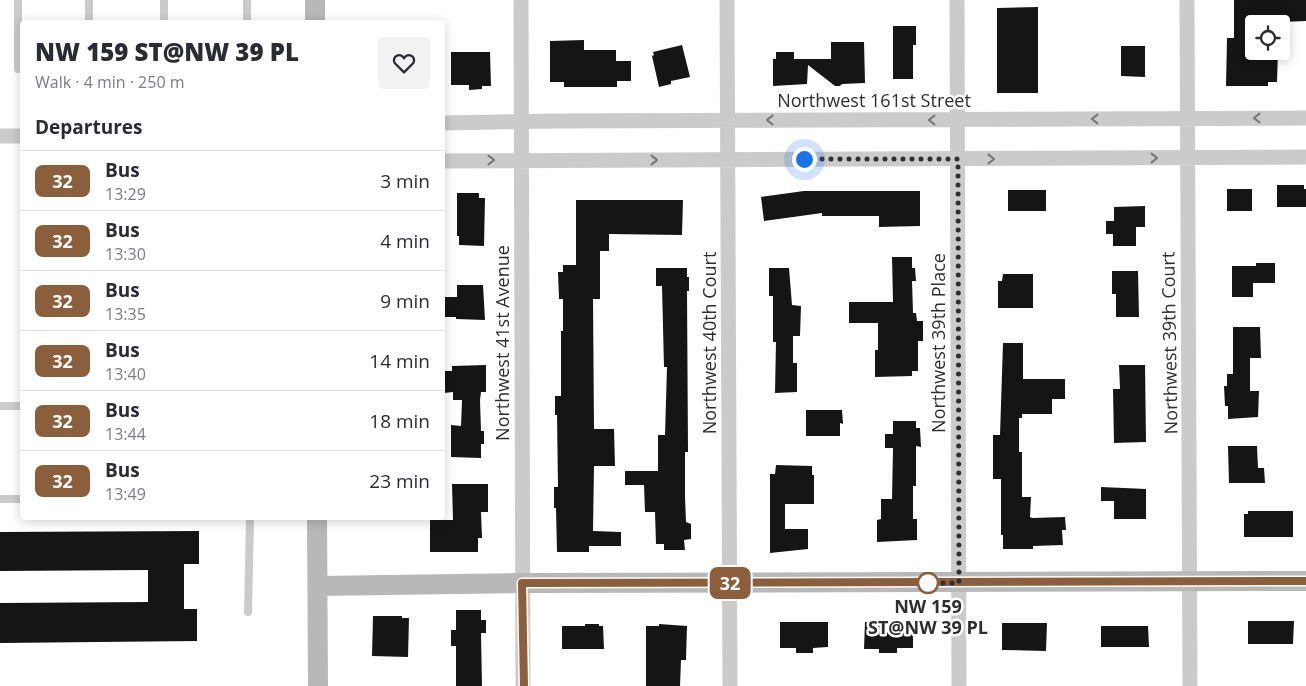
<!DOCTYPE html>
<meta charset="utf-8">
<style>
:root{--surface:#fff;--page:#f2f2f3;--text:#2b2b33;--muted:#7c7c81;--line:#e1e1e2}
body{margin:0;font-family:"Open Sans",sans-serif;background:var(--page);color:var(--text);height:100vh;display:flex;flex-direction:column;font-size:19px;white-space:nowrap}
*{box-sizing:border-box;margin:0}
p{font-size:16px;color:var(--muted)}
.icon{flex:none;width:28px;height:28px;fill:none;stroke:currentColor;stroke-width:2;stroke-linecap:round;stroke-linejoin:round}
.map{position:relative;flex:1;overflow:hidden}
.sheet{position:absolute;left:20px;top:20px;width:425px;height:500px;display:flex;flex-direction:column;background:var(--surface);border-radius:5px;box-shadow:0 2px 12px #0003}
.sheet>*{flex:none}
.badge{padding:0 10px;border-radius:8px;font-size:18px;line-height:32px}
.tools{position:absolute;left:1245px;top:15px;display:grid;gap:10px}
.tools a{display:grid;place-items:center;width:45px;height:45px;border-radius:5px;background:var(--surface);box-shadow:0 2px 12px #0003;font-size:25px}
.you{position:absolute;width:25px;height:25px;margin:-12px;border:4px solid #fff;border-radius:50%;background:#1a73e8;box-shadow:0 0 0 8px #1a73e833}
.map>.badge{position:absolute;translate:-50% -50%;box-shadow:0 0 0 2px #fff}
h2{padding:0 15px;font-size:19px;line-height:45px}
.round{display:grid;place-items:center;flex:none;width:52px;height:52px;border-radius:5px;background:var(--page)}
.headline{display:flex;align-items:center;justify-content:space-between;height:85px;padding:0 15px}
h1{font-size:24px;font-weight:800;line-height:38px}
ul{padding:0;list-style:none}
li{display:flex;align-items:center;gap:15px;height:60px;padding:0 15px;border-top:1px solid var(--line)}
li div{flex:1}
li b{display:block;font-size:19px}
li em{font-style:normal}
li .badge{min-width:55px;font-weight:700;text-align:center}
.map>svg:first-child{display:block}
</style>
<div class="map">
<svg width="1306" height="686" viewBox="0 0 1306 686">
<rect width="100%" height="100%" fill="#fff"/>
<path fill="#151515" d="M1234,0H1306V21L1254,23V51H1278L1277,82H1268V86H1226L1227,38H1234Z
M1038,7V93H997V8Z
M893,26H916V45H913V79H893Z
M584,40V50H616V61H631V81H617V87H564V82H550V41Z
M831,42H864L865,83L842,84L840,86H835L808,65L807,84L773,86V59H776V52H794V59H831Z
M682,45L690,77L671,81V84L659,87L652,56L654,55L653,52Z
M1121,46H1145V77L1121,76Z
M451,52H490L491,86H482V89L469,90V85H451Z
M1277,185H1304V189H1306V207H1277Z
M1227,189H1252V211H1227Z
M1008,190H1046V211H1008Z
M804,191H920V226L879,227V216H822V213L764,221L761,197Z
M457,193H479V198H485L484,246L459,245V236H457Z
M576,200H683L682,235L609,234V251H600V299H593L594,429H614L615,466H594L593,531L621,532V546H589V552H557L556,508H554V487H558L557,415H555V396H561V331H563V299H559L558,272H563V265H576Z
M1145,206V227H1136V246H1113V234H1106V221H1114V207Z
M892,257H912V268H915L916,281H912L913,313H916L917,321H923V341H918V371H912V376L875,377V350H878V323H849V302H893Z
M1256,263H1275V283H1253V297H1232V266H1256Z
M656,268H687V277H689V291H687L688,452H685V497L686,522L691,524V539L684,540L685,550H664V544H656L655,512H645L644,485H625V471H658V435H665L667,367H664L662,286H656Z
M769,268H789L792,305L801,306L800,336H793V363H797V392L775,393L776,342H773V296H769Z
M1112,271H1138L1139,317H1116V294H1112Z
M1003,274H1033V308H998V281H1002Z
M457,285H483L485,320L456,319V317H442L443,297H457Z
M1233,327H1260L1261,358H1250V391H1259L1258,417L1228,419V406H1225L1224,386H1227V374H1233Z
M1003,343H1023V379H1065V399H1052V414H1022V418H1019V452H1022V497H1031L1030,517L1032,518L1065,517L1066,530H1062L1063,545L1033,546V549H1003V535H1001V479H993V435H1000Z
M486,365V392H481L480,400L481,431H484V444H481V458L451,457V425L461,426L462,400H453V392L444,393V371H452V366Z
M1119,365H1145L1146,442L1114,443L1113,389H1120Z
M806,410H842L843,424L840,423V436H806Z
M893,421H916V428H920L921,447L916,446V486H913V519H917V540L877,542V520L881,519V499H892L893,448H885V434H893Z
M1228,446H1257L1258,468H1264L1265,483H1229Z
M776,465L812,466V475H814V504H785V529H808V549L770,553V474H775Z
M452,484H488V512H481L482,538H478V552H430V520H453Z
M1101,487L1146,489V519H1114V501H1101Z
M1248,511H1293V537H1244V514H1248Z
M199,531V564H184V609H197V641L0,643V603L148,602V570L0,571V532Z
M456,610H481V620H486V633H481L482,686H456V646H451V630H456Z
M373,616H402V618H409L408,657L372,656Z
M1248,621H1294L1293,644H1248Z
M780,622H828V647L813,648V653H796V648H780Z
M865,622H913V648H897V653H879V649H864Z
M1002,623H1047L1046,651L1002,650Z
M585,624H599V626H603L604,649H562V626H585Z
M659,624L687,626L686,660H681L680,686H646V626H659Z
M1101,626H1148L1149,647H1101Z"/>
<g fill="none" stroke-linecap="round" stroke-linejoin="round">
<path stroke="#cbcbcb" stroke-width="8" d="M18,0V69H22
M89,0V22
M164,0V22
M247,0V22
M0,406H22
M0,499H22
M248,612L250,518"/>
<path stroke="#cbcbcb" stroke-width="15" d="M521,0L523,686
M727,0L730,686
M957,0L959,686
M1187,0L1190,686
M442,123L557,121L1306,118
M0,136H22
M442,161L1306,157"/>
<path stroke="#b8b8b8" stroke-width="20" d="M315,0V22
M317,518L318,686
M318,586L522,583L1306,581"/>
</g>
<defs><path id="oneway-chevron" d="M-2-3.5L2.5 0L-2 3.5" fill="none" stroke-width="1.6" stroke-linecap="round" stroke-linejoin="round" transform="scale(1.25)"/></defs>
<g stroke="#757575">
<use href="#oneway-chevron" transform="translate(1257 118) rotate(180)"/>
<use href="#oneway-chevron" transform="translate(1095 119) rotate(180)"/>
<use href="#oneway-chevron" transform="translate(770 120) rotate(180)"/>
<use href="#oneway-chevron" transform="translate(932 120) rotate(180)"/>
<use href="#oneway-chevron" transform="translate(1154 158)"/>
<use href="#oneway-chevron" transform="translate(991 159)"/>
<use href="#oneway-chevron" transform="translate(491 160)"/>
<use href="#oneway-chevron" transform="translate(654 160)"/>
</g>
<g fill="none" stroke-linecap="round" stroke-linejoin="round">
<g stroke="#fff" stroke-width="11">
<path id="line" d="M524,686L522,583L1306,581"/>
</g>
<use href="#line" stroke="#8b5e3c" stroke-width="8"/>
<path stroke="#2e2e2e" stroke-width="5" stroke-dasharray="0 9" d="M804,159H958L959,583H920H928"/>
</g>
<circle fill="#fff" stroke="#8b5e3c" stroke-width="2.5" cx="928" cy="583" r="10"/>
<g text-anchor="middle" stroke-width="5" stroke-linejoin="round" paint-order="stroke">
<g font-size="18" fill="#2e2e2e" stroke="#fff">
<text x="874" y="107">Northwest 161st Street</text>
<text transform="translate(503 343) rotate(-90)" y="6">Northwest 41st Avenue</text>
<text transform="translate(710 343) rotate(-90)" y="6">Northwest 40th Court</text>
<text transform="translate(939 343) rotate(-90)" y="6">Northwest 39th Place</text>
<text transform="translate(1170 343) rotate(-91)" y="6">Northwest 39th Court</text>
</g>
<g font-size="18" font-weight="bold" fill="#2e2e2e" stroke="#fff">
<text x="928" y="613">NW 159<tspan x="928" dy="21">ST@NW 39 PL</tspan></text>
</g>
</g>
</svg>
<div class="tools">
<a><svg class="icon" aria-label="locate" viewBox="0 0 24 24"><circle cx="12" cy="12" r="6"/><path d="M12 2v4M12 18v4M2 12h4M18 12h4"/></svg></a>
</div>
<div class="you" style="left:804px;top:159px"></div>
<b class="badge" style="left:730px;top:583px;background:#8b5e3c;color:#fff">32</b>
<section class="sheet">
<div class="headline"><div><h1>NW 159 ST@NW 39 PL</h1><p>Walk · 4 min · 250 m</p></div><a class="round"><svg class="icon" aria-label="heart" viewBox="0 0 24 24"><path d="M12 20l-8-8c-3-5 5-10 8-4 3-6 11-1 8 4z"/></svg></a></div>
<h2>Departures</h2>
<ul>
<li><span class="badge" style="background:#8b5e3c;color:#fff">32</span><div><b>Bus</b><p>13:29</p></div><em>3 min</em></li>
<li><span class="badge" style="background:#8b5e3c;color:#fff">32</span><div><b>Bus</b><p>13:30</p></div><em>4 min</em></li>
<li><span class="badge" style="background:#8b5e3c;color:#fff">32</span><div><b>Bus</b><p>13:35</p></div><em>9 min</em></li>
<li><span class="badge" style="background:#8b5e3c;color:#fff">32</span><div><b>Bus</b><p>13:40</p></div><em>14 min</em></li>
<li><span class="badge" style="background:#8b5e3c;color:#fff">32</span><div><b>Bus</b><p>13:44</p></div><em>18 min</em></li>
<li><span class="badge" style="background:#8b5e3c;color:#fff">32</span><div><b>Bus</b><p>13:49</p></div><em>23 min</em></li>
</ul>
</section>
</div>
